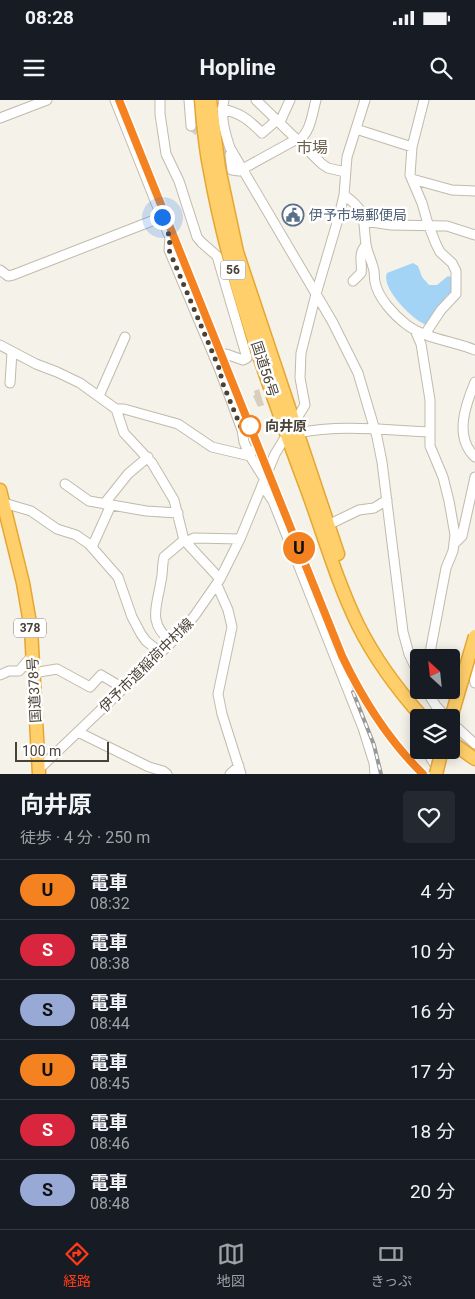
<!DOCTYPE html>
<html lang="ja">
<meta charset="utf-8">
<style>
:root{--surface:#171b24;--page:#242831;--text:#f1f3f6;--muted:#9ea1a6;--line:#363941;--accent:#ff3b17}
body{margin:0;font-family:Roboto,"Noto Sans JP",sans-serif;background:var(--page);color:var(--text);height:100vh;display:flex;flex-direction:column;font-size:19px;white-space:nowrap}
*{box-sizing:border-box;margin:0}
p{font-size:16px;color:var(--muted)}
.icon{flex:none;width:28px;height:28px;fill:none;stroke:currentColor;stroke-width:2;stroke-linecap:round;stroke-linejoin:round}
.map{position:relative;height:674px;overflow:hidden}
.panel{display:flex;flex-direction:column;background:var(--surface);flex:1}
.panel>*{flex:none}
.badge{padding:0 10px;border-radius:16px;font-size:18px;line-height:32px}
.needle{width:32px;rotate:333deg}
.tools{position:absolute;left:410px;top:549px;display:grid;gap:10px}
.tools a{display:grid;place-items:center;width:50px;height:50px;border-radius:5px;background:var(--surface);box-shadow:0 2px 12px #0003;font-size:25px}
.scale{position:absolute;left:15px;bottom:12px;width:94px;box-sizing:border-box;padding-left:5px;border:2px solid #4a4237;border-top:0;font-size:14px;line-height:18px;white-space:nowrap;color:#4a4237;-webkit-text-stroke:4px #fff;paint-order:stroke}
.you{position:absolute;width:25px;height:25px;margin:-12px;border:4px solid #fff;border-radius:50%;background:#1a73e8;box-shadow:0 0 0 8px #1a73e833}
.map>.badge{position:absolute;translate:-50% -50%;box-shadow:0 0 0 2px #fff}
.round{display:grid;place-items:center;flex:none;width:52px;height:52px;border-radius:5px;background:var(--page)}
.headline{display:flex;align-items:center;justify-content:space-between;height:85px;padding:0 20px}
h1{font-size:24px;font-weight:700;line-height:38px}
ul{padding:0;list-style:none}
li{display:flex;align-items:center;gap:15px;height:60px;padding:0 20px;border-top:1px solid var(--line)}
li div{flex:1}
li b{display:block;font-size:19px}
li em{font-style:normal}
li .badge{min-width:55px;font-weight:700;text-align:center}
.status{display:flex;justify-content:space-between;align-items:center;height:35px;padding:0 25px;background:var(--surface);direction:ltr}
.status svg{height:14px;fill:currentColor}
header{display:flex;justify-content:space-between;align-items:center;height:65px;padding:0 20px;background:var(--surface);font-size:22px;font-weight:700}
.dock{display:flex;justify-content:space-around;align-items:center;height:70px;border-top:1px solid var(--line);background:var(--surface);font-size:14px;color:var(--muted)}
.dock a{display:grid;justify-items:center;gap:2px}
.dock .on{color:var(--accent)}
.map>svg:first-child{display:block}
</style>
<div class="status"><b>08:28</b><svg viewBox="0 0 49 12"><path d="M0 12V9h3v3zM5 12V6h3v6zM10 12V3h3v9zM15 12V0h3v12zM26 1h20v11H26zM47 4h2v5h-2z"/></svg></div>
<header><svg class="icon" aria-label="menu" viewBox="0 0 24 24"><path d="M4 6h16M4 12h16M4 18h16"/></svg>Hopline<svg class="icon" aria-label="search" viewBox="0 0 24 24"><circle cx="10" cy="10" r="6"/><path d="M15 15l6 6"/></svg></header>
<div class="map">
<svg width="475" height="674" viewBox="0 0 475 674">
<rect width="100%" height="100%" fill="#f5f2e9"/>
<path fill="#a3d3f5" d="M413,163L418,166L422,177L429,185H437L448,176L453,178L452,195L450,197L448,195L445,197L448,200L427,225C413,221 380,187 387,173Z"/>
<path fill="#d8cebe" d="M259,289L264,305L258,307L253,296L255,295L254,291Z"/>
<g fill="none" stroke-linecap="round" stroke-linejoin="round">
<path stroke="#d3cfc5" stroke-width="9" stroke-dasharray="9 4.5" stroke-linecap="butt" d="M191,26L230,55"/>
<g stroke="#c2baab" stroke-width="11">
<path id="minor" d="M115,0L170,138L169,150L219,268L242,330L244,342L247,349L251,351L250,356
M160,0V14L166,54L179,81L197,137L201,142L217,156L247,258L243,260L226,254L214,257
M189,0L191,26
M224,0C220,16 225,33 230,48L332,221L358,273L377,337L382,362L403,532L409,554L419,575
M256,0L322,64L328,68L345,72
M424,0L412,47L410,75L422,103L428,124L436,144L440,152L452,163L456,171V194L441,210L425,234
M222,9C241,13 249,20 262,33L277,20
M0,18L47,0
M280,22L290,0
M356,29L412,47
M298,41C311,32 312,14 316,0
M230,55L232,70L239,71L297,39
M412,79L452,90L475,91
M344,95C369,113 362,118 366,144C367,152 371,159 373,167C375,172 374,177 375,182C378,198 394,215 407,225C426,239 453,241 475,250
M365,121L391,125L447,126L475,135
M0,170L8,176L13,175L162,117
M353,181L361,173C363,163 357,155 366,145
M415,230L421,244L430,300V346L443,377L449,401L455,435L453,451L446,468L429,558
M0,245L36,264L57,272L80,283L116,309L124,333L152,363L174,400L184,440L220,479
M475,282C465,306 454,337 475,357
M10,283L12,252
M99,296L125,237
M116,309H124L178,324L212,347L250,356L264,378
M297,333C340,324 386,330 430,332
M65,384L89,401L146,411L178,413
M262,385L273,401L363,628L374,663L375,674
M0,404L4,403L31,411L57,429L76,435L89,444L118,477L132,517L141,534L146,541L161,553
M104,404L128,374L148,357
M328,425L359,410L374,408L387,400
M186,442L194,438L240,439
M455,443L462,436L475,377
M92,447L111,405
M217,485L228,510L232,527L218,594L222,614L241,674
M171,542C147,522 157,507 161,481C163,473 162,465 164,457L184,440
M475,558L473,572L475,583
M33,573L57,569L90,587L101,575L123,588
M451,574L454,566L473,572
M0,575L9,571H19L32,556
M451,586H453
M426,590L436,606L447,618
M451,622L475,644
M78,632L149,667L163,671L167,674
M426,650L438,670
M38,670L176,538L195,515L220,479L240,439L275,354L305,305L300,278L301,253L316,194L339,116L344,95L347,57L365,0
M230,674L239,666"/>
</g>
<g stroke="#e6a632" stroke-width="15">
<path id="highway" d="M201,0C203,24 205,48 210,71C229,177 266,279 303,379C322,428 335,478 358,525C375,559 397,589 423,618
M210,0L219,68L237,152L338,454
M0,390L23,483L31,529L39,674
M451,642L475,659"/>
</g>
<use href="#minor" stroke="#fff" stroke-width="9"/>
<use href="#highway" stroke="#ffcf6b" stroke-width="12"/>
<g stroke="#989898" stroke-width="4">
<path id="rail" d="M119,0L347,567C367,607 391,642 423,674
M353,592L374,645L381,674"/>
</g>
<use href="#rail" stroke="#fff" stroke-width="2" stroke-dasharray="5.5" stroke-linecap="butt"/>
<g stroke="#e6a632" stroke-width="15" stroke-linecap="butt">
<path id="highway-bridge" d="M451,618L475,536
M436,674L442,650"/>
</g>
<use href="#highway-bridge" stroke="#ffcf6b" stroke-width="12"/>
</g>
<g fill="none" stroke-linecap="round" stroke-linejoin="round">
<g stroke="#fff" stroke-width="11">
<path id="line" d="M119,0L342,556C363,600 388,640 423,674"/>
</g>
<use href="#line" stroke="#f58220" stroke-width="8"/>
<path stroke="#4a4237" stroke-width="5" stroke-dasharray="0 9" d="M162,117L170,138L169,150L219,268L223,284L242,330L250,326"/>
</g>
<defs>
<g id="civic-ring" transform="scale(1.125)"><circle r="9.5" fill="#fff" stroke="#5c6f8a" stroke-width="1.5"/><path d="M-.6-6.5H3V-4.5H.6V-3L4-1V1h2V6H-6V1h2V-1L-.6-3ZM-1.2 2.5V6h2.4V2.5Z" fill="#5c6f8a"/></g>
</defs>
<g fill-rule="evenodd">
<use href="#civic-ring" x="293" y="115"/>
</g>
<circle fill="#fff" stroke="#f58220" stroke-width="2.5" cx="250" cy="326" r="10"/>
<g text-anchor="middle" stroke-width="5" stroke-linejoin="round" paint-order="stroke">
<g fill="#fff" stroke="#807b73" stroke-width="1">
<rect x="220.5" y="160.5" width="25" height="19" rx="4"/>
<rect x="14" y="518.5" width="32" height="19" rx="4"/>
</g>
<g font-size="12" font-weight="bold" fill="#4a4237">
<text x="233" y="174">56</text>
<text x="30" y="532">378</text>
</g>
<g font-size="14" fill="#4e5e75" stroke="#fff" text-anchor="start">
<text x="309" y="120">伊予市場郵便局</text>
</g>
<g font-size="14" fill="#4a4237" stroke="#fff">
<text transform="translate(265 269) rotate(72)" y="5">国道56号</text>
<text transform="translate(146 565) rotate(-45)" y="5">伊予市道稲荷中村線</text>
<text transform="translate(34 590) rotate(-93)" y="5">国道378号</text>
</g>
<g font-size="14" font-weight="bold" fill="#4a4237" stroke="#fff" text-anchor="start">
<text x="265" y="331">向井原</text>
</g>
<g font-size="16" fill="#6d614d" stroke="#fff">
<text x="312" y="53">市場</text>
</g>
</g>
</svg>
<div class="tools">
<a><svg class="needle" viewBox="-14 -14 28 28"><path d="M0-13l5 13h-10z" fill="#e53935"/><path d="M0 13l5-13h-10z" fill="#9ea1a6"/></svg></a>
<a><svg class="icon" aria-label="layers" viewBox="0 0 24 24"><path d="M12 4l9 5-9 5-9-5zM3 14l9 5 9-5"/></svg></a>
</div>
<div class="scale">100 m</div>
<div class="you" style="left:162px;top:117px"></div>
<b class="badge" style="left:299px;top:448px;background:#f58220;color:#111">U</b>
</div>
<section class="panel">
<div class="headline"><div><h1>向井原</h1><p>徒歩 · 4 分 · 250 m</p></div><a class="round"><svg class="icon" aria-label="heart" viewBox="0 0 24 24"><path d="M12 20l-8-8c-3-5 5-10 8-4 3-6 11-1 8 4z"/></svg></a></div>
<ul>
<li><span class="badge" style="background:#f58220;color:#111">U</span><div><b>電車</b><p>08:32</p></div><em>4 分</em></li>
<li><span class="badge" style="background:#d7263d;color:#fff">S</span><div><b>電車</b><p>08:38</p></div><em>10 分</em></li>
<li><span class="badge" style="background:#98a9d6;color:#111">S</span><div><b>電車</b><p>08:44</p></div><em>16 分</em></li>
<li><span class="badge" style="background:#f58220;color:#111">U</span><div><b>電車</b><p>08:45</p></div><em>17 分</em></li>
<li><span class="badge" style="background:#d7263d;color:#fff">S</span><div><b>電車</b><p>08:46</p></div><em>18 分</em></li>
<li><span class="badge" style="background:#98a9d6;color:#111">S</span><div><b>電車</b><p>08:48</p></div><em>20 分</em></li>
</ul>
</section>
<nav class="dock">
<a class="on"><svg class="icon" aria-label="directions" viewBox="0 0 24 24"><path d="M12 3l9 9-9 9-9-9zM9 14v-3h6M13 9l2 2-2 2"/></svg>経路</a>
<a><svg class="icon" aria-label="map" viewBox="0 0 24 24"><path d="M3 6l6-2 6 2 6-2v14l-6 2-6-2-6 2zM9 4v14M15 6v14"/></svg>地図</a>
<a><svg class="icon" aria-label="tickets" viewBox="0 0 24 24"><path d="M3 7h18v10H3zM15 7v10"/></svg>きっぷ</a>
</nav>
